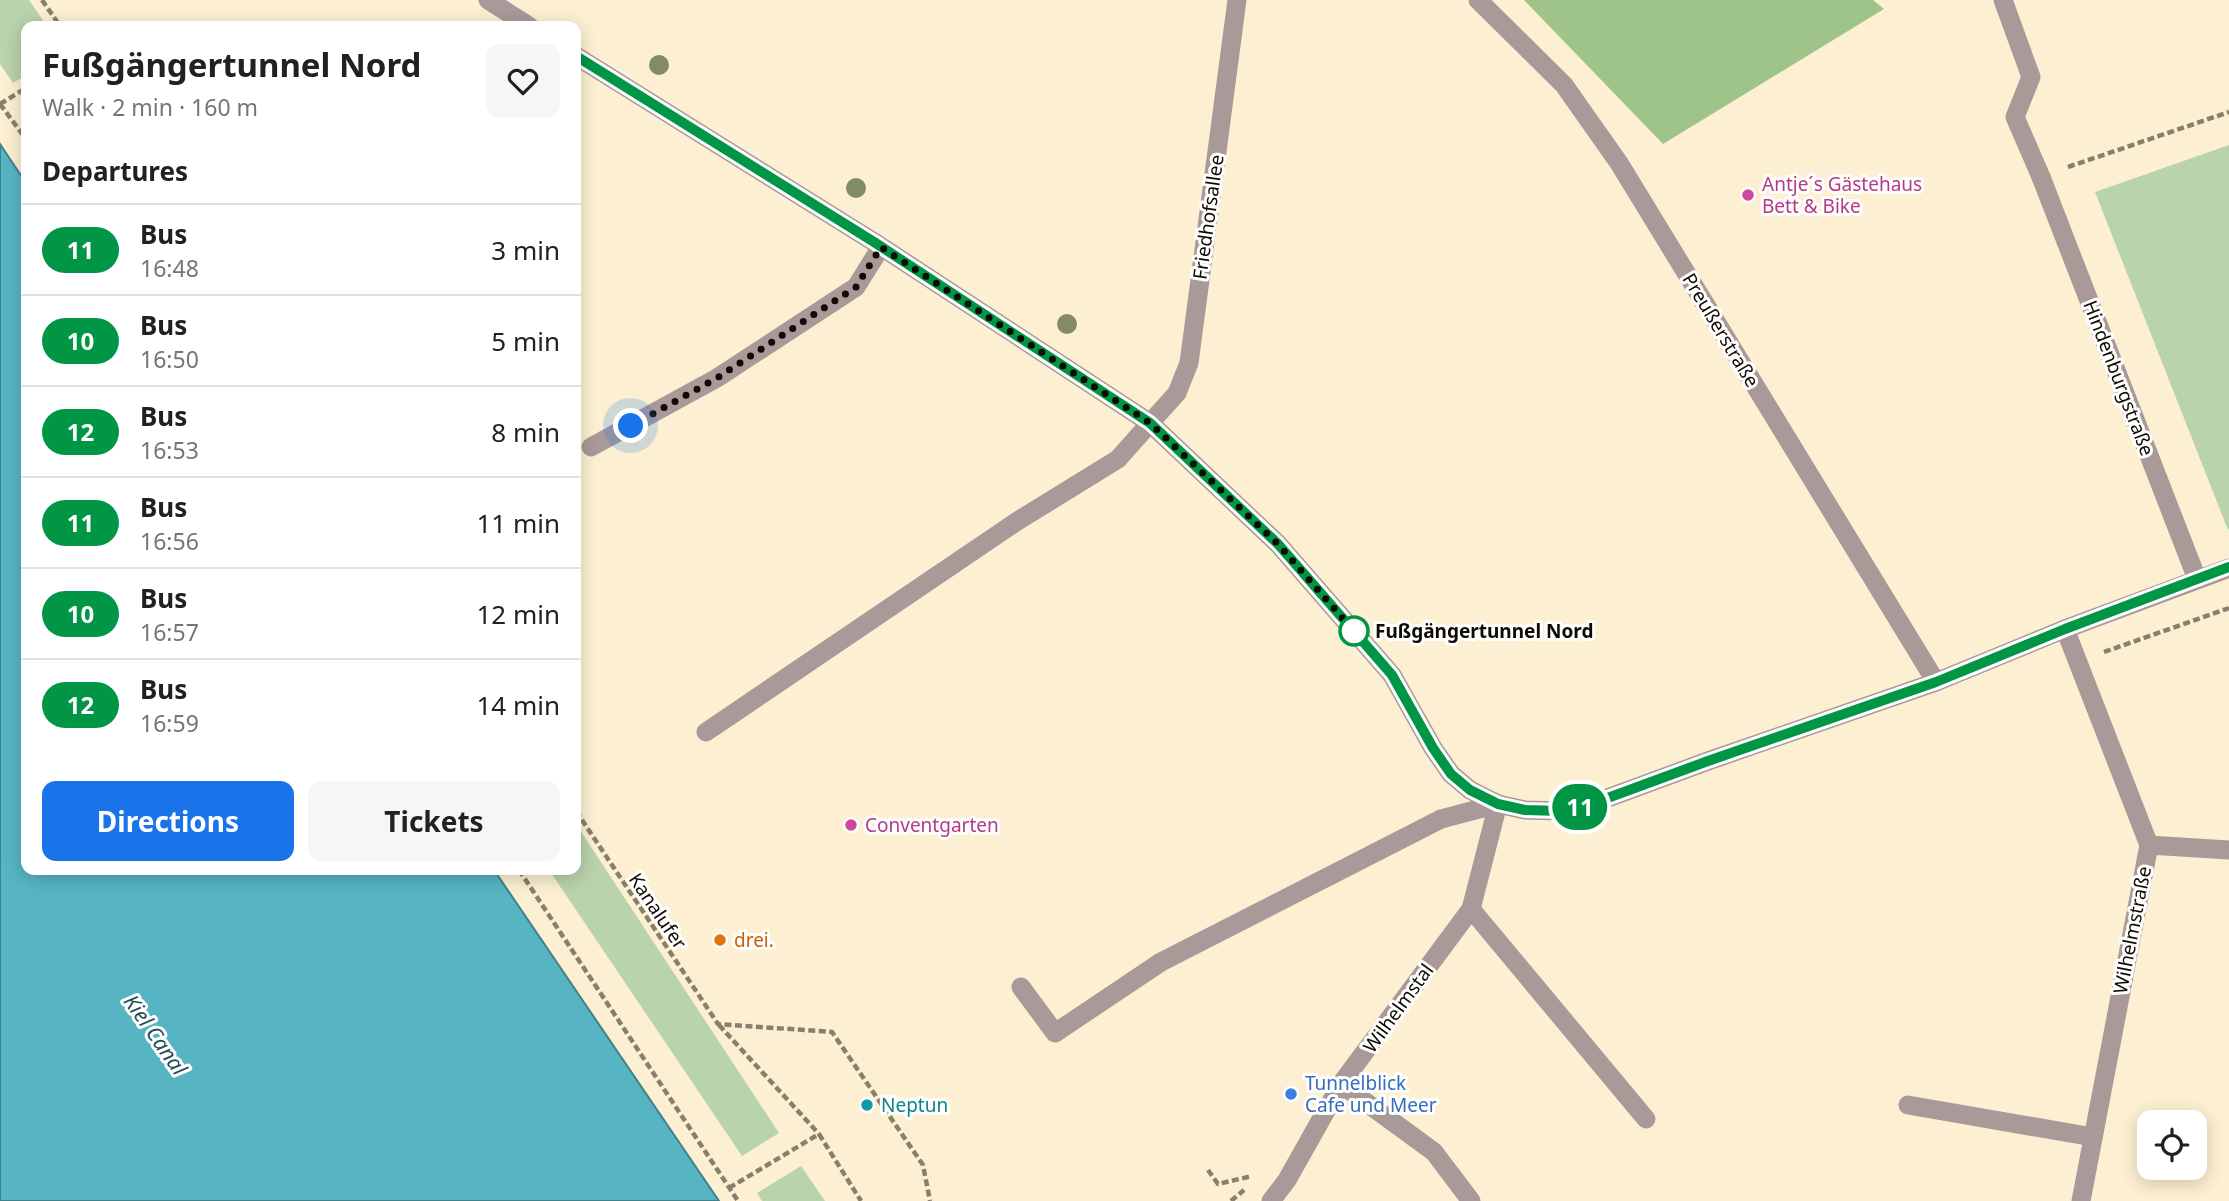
<!DOCTYPE html>
<meta charset="utf-8">
<style>
:root{--surface:#fff;--page:#f6f6f6;--text:#202124;--muted:#757577;--line:#e0e0e0;--accent:#1a73e8}
body{margin:0;font-family:"Noto Sans",sans-serif;background:var(--page);color:var(--text);height:100vh;display:flex;flex-direction:column;font-size:26px;white-space:nowrap}
*{box-sizing:border-box;margin:0}
p{font-size:23px;color:var(--muted)}
.icon{flex:none;width:38px;height:38px;fill:none;stroke:currentColor;stroke-width:2;stroke-linecap:round;stroke-linejoin:round}
.map{position:relative;flex:1;overflow:hidden}
.side{position:absolute;left:21px;top:21px;width:560px;height:854px;display:flex;flex-direction:column;background:var(--surface);border-radius:14px;box-shadow:0 4px 18px #0003}
.side>*{flex:none}
.badge{padding:0 14px;border-radius:23px;font-size:24px;line-height:46px}
.tools{position:absolute;left:2137px;top:1110px;display:grid;gap:14px}
.tools a{display:grid;place-items:center;width:70px;height:70px;border-radius:14px;background:var(--surface);box-shadow:0 4px 18px #0003;font-size:35px}
.you{position:absolute;width:35px;height:35px;margin:-18px;border:5px solid #fff;border-radius:50%;background:#1a73e8;box-shadow:0 0 0 10px #1a73e833}
.map>.badge{position:absolute;translate:-50% -50%;box-shadow:0 0 0 4px #fff}
h2{padding:0 21px;font-size:26px;line-height:63px}
.round{display:grid;place-items:center;flex:none;width:74px;height:74px;border-radius:14px;background:var(--page)}
.summary{display:flex;align-items:center;justify-content:space-between;height:119px;padding:0 21px}
h1{font-size:33px;font-weight:700;line-height:52px}
.action{display:flex;gap:14px;margin-top:auto;padding:14px 21px}
.action a{flex:1;height:80px;border-radius:14px;background:var(--accent);color:#fff;font-size:28px;font-weight:700;line-height:80px;text-align:center}
.action a+a{background:var(--page);color:var(--text)}
ul{padding:0;list-style:none}
li{display:flex;align-items:center;gap:21px;height:91px;padding:0 21px;border-top:2px solid var(--line)}
li div{flex:1}
li b{display:block;font-size:26px}
li em{font-style:normal}
li .badge{min-width:77px;font-weight:700;text-align:center}
.map>svg:first-child{display:block}
</style>
<div class="map">
<svg width="2229" height="1201" viewBox="0 0 2229 1201">
<rect width="100%" height="100%" fill="#fdf0d2"/>
<path fill="#b9d3ac" d="M0,0H29L47,26H26V75L13,83L0,64Z
M2229,145V529L2228,530L2095,192Z
M576,824L779,1133L742,1156L549,870H576Z
M801,1166L825,1201H762L757,1193Z"/>
<path fill="#9ec489" d="M1524,0H1873L1884,9L1663,144Z"/>
<path fill="#57b5c3" stroke="#418289" stroke-width="2" d="M0,144L26,183V870H494L719,1201H0Z"/>
<g fill="none" stroke-linecap="round" stroke-linejoin="round">
<path stroke="#88806c" stroke-width="4.5" stroke-dasharray="7 3.5" stroke-linecap="butt" d="M42,0L60,26
M0,104L26,139
M0,104L26,88
M2068,167L2229,112
M2104,652L2229,608
M576,811L718,1024L832,1032L923,1165L930,1201
M519,870L738,1201
M719,1025L819,1134
M1208,1170L1218,1184L1252,1176
M729,1188L819,1134L861,1201
M1231,1201L1244,1190"/>
<path stroke="#a99999" stroke-width="19" d="M2003,0L2031,77L2015,117L2041,177
M591,447L717,378L856,287L881,247
M706,732L1016,522L1118,459L1150,423
M1471,909L1646,1119
M1021,987L1055,1033L1161,962L1441,819L1498,804
M1341,1084L1434,1152L1471,1201
M1908,1105L2093,1137"/>
<path stroke="#a99999" stroke-width="19" d="M1478,0L1564,85L1619,163L1936,682
M2041,177L2197,579
M1150,423L1177,393L1189,363L1237,0
M2065,629L2149,845L2081,1201
M2149,845L2229,850
M1271,1201L1287,1180L1341,1084L1471,909L1498,804"/>
<path stroke="#a99999" stroke-width="19" d="M488,0L529,26
M576,56L874,242L1150,423L1278,544L1392,675L1433,748L1451,774L1470,790L1498,804L1525,810L1562,811L1594,803L1708,761L1936,682L2065,629L2229,568"/>
</g>
<g fill="#828a66">
<circle cx="659" cy="65" r="10"/>
<circle cx="856" cy="188" r="10"/>
<circle cx="1067" cy="324" r="10"/>
</g>
<g fill="none" stroke-linecap="round" stroke-linejoin="round">
<g stroke="#fff" stroke-width="16">
<path id="line" d="M576,56L874,242L1150,423L1278,544L1392,675L1433,748L1451,774L1470,790L1498,804L1525,810L1562,811L1594,803L1708,761L1936,682L2065,629L2229,567"/>
</g>
<use href="#line" stroke="#009646" stroke-width="10"/>
<path stroke="#0f0b03" stroke-width="7" stroke-dasharray="0 12.6" d="M631,426L717,378L856,287L881,247L1150,423L1278,544L1354,631"/>
</g>
<g fill="#d1479c" stroke="#fefefe" stroke-width="2.5">
<circle cx="1748" cy="195" r="7"/>
<circle cx="851" cy="825" r="7"/>
</g>
<circle fill="#fff" stroke="#009646" stroke-width="3.5" cx="1354" cy="631" r="14"/>
<circle fill="#e8710a" stroke="#fefefe" stroke-width="2.5" cx="720" cy="940" r="7"/>
<circle fill="#3f7fe0" stroke="#fefefe" stroke-width="2.5" cx="1291" cy="1094" r="7"/>
<circle fill="#0f9aa8" stroke="#fefefe" stroke-width="2.5" cx="867" cy="1105" r="7"/>
<g text-anchor="middle" stroke-width="6" stroke-linejoin="round" paint-order="stroke">
<g font-size="19" fill="#b23c85" stroke="#fefefe" text-anchor="start">
<text x="1762" y="191">Antje´s Gästehaus<tspan x="1762" dy="22">Bett &amp; Bike</tspan></text>
<text x="865" y="832">Conventgarten</text>
</g>
<g font-size="19" fill="#0f0b03" stroke="#fefefe">
<text transform="translate(1208 217) rotate(-82)" y="7">Friedhofsallee</text>
<text transform="translate(1721 330) rotate(59)" y="7">Preußerstraße</text>
<text transform="translate(2119 378) rotate(69)" y="7">Hindenburgstraße</text>
<text transform="translate(658 911) rotate(56)" y="7">Kanalufer</text>
<text transform="translate(2132 930) rotate(-79)" y="7">Wilhelmstraße</text>
<text transform="translate(1398 1008) rotate(-54)" y="7">Wilhelmstal</text>
</g>
<g font-size="19" font-weight="bold" fill="#0f0b03" stroke="#fefefe" text-anchor="start">
<text x="1375" y="638">Fußgängertunnel Nord</text>
</g>
<g font-size="19" fill="#c56008" stroke="#fefefe" text-anchor="start">
<text x="734" y="947">drei.</text>
</g>
<g font-size="19" fill="#366cbe" stroke="#fefefe" text-anchor="start">
<text x="1305" y="1090">Tunnelblick<tspan x="1305" dy="22">Cafe und Meer</tspan></text>
</g>
<g font-size="19" fill="#0d838f" stroke="#fefefe" text-anchor="start">
<text x="881" y="1112">Neptun</text>
</g>
<g font-size="21" font-style="italic" fill="#214c52" stroke="#fefefe">
<text transform="translate(155 1035) rotate(55)" y="7">Kiel Canal</text>
</g>
</g>
</svg>
<div class="tools">
<a><svg class="icon" aria-label="locate" viewBox="0 0 24 24"><circle cx="12" cy="12" r="6"/><path d="M12 2v4M12 18v4M2 12h4M18 12h4"/></svg></a>
</div>
<div class="you" style="left:631px;top:426px"></div>
<b class="badge" style="left:1580px;top:807px;background:#009646;color:#fff">11</b>
<section class="side">
<div class="summary"><div><h1>Fußgängertunnel Nord</h1><p>Walk · 2 min · 160 m</p></div><a class="round"><svg class="icon" aria-label="heart" viewBox="0 0 24 24"><path d="M12 20l-8-8c-3-5 5-10 8-4 3-6 11-1 8 4z"/></svg></a></div>
<h2>Departures</h2>
<ul>
<li><span class="badge" style="background:#009646;color:#fff">11</span><div><b>Bus</b><p>16:48</p></div><em>3 min</em></li>
<li><span class="badge" style="background:#009646;color:#fff">10</span><div><b>Bus</b><p>16:50</p></div><em>5 min</em></li>
<li><span class="badge" style="background:#009646;color:#fff">12</span><div><b>Bus</b><p>16:53</p></div><em>8 min</em></li>
<li><span class="badge" style="background:#009646;color:#fff">11</span><div><b>Bus</b><p>16:56</p></div><em>11 min</em></li>
<li><span class="badge" style="background:#009646;color:#fff">10</span><div><b>Bus</b><p>16:57</p></div><em>12 min</em></li>
<li><span class="badge" style="background:#009646;color:#fff">12</span><div><b>Bus</b><p>16:59</p></div><em>14 min</em></li>
</ul>
<div class="action"><a>Directions</a><a>Tickets</a></div>
</section>
</div>
